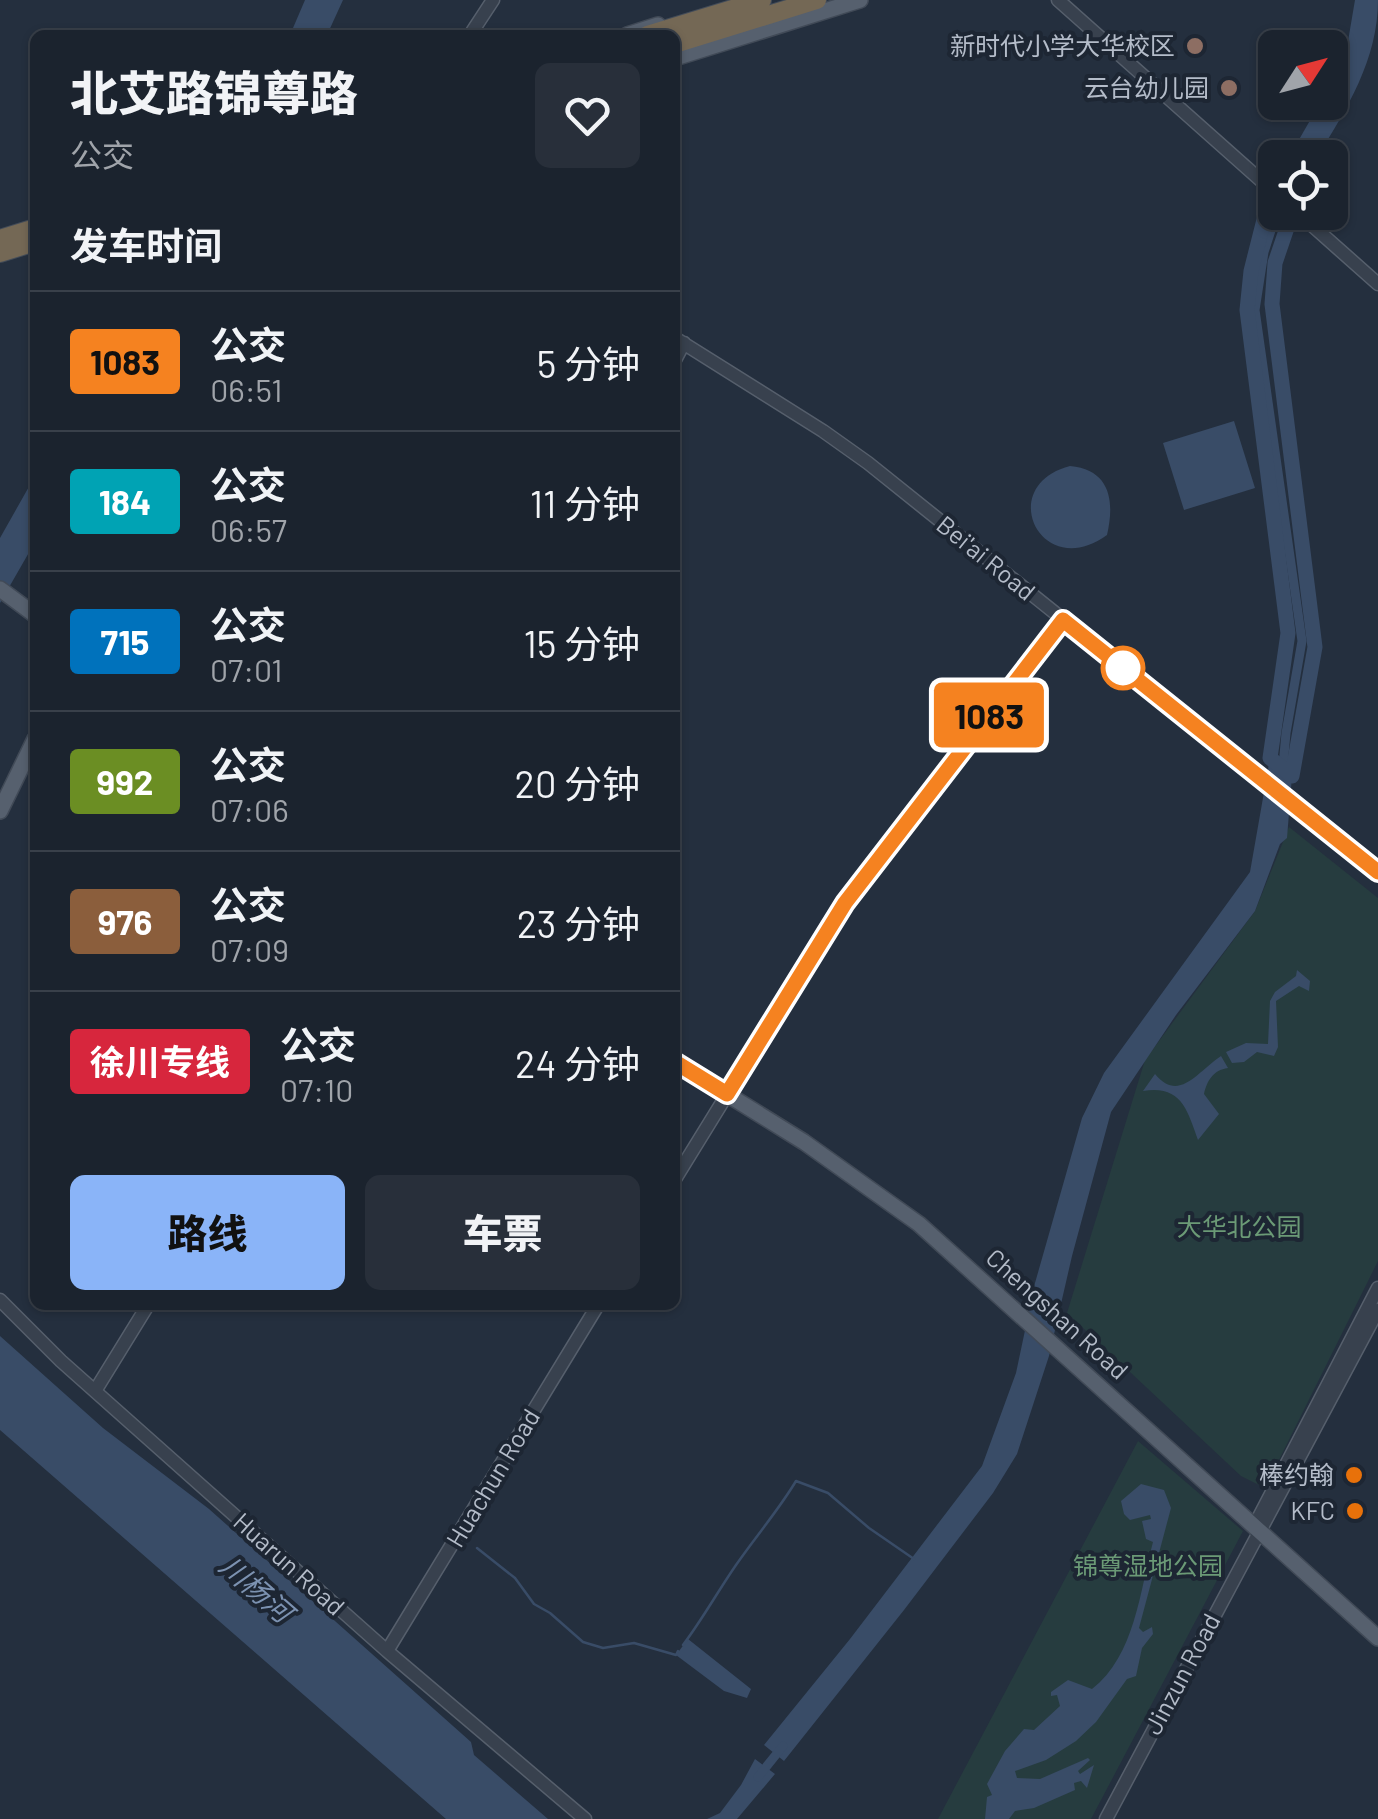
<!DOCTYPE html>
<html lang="zh">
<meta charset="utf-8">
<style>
:root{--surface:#1b232e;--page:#282f3a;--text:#f1f3f6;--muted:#a0a4aa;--line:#39404a;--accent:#8ab4f8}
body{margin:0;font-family:Barlow,"Noto Sans SC",sans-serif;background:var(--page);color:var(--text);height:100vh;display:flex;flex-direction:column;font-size:38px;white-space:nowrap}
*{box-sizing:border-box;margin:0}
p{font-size:32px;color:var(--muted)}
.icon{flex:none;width:55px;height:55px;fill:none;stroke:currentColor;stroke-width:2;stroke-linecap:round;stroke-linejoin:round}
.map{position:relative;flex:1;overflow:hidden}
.drawer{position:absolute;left:30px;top:30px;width:650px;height:1280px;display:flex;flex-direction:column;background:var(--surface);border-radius:15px;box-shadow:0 2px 8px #0004,0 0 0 2px var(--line)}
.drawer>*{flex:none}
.badge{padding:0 20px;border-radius:8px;font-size:35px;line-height:65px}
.needle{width:65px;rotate:54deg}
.controls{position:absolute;left:1258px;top:30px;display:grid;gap:20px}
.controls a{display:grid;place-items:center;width:90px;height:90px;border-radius:15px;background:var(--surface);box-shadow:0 2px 8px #0004,0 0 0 2px var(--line);font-size:50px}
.map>.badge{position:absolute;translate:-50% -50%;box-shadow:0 0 0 5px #fff}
h2{padding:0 40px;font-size:38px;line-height:90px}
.round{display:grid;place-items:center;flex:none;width:105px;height:105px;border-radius:15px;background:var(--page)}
.head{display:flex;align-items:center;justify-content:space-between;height:170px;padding:0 40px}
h1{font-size:48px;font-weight:800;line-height:75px}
.primary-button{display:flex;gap:20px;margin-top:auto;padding:20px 40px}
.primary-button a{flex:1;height:115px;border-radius:15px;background:var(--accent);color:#111;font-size:40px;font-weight:800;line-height:115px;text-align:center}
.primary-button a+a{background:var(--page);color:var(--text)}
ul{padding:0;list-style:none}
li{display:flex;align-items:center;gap:30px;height:140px;padding:0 40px;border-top:2px solid var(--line)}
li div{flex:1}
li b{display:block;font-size:38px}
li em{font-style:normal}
li .badge{min-width:110px;font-weight:700;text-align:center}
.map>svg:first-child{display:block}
</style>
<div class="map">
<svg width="1378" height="1819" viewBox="0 0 1378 1819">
<rect width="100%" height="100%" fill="#242f3e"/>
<path fill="#263c3f" d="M1289,827L1378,898V1261L1269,1480L1259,1485L1241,1476L1067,1313L1145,1060L1255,911Z
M1138,1441L1243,1531L1091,1819H938Z"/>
<path fill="#394c67" d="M305,0H343L327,35H290Z
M1355,0H1378C1378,59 1347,109 1317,157H1289L1320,103L1330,102V84L1346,53Z
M1234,421L1255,488L1184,510L1163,443Z
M1070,466C1113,470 1114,505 1107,535C1041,583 994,486 1070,466Z
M35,476V542L0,603V538Z
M1270,758L1292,776L1287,838L1280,844L1255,911L1176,1015L1111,1112L1072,1256L1049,1356L1017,1454L993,1493L904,1610L784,1761L764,1745L850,1639L982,1466L1016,1373L1035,1283L1082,1118L1104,1073L1250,872Z
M1297,970L1310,981L1309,991L1299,986L1276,1001L1278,1047L1274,1056L1257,1052L1244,1062L1232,1063L1226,1052L1246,1043L1268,1044L1270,1001L1275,992L1296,976Z
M1221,1056L1228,1068C1213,1070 1207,1081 1204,1094L1219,1114L1198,1140C1187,1109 1181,1085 1143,1091L1155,1074C1179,1103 1197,1072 1221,1056Z
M0,1336L103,1428L209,1509L471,1742L474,1755L548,1819H446L0,1430Z
M1141,1484L1164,1490L1171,1508L1139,1628L1143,1632L1152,1627L1153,1634L1142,1648L1136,1676L1127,1679L1096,1722L1076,1741L1046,1760L1015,1771L1017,1778L1040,1779L1088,1758L1090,1760L1078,1771L1080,1774L1094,1765L1087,1788L1081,1781L1074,1783L1075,1790L1034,1808L1015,1811L1009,1819H985L987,1797L992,1795L987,1784L1005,1751L1024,1729L1034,1730L1060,1706L1057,1695L1051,1696V1692L1068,1680L1092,1689C1135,1656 1140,1590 1153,1542L1146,1539L1142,1521L1151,1519L1150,1515L1130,1520L1124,1514L1121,1501Z
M688,1639L751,1689L747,1698L724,1691L676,1655Z
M755,1759L775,1774L737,1819H707L720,1813L741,1785Z"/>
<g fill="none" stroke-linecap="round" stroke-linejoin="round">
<path stroke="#394c67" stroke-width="2.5" d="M477,1548L515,1578L534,1604L550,1613L583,1642L603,1648L634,1643L676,1655L678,1651
M683,1645C702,1620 718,1591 736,1565C756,1536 778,1511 796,1481L828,1493L869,1528L914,1559"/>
<path stroke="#394c67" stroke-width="9" d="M1277,212L1264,252L1255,310L1302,641L1286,733L1282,777
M758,1777L783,1746"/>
<path stroke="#394c67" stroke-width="15" d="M1275,205L1269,200L1251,271L1247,310L1288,633L1270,758L1292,776L1315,647L1272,304L1275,263L1290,219L1283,212"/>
<g stroke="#565f6c" stroke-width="15">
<path id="minor" d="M1058,0L1275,193
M470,35L493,0
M1297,212L1378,284
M675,338L823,431L868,463L1378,872
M675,360L684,343
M675,1179L845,903L1063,621
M0,1300L61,1361L387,1651L585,1819
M95,1391L148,1305
M1258,1529L1259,1517L1378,1288
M387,1651L598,1305
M1106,1819L1378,1310"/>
</g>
<g stroke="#414a57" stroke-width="18">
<path id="major" d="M627,35L658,25
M675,58L860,0
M0,589L35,615
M0,811L35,739
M675,1062L804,1142L919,1224L1378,1638"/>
</g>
<g stroke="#434c59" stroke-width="20">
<path id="highway" d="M647,35L762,0
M675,44L817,0
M0,239L35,228
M0,253L35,242"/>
</g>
<use href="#minor" stroke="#38414e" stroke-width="12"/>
<use href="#major" stroke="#56606e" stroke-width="15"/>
<use href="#highway" stroke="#746855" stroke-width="18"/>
</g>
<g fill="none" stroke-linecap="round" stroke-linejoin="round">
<g stroke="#fff" stroke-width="22">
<path id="line" d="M675,1062L727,1094L845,903L1063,620L1378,872"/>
</g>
<use href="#line" stroke="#f58220" stroke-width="15"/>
</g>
<g fill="#8d6e63" stroke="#1d2633" stroke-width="4">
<circle cx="1195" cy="46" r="10"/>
<circle cx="1229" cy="88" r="10"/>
</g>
<circle fill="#fff" stroke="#f58220" stroke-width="5" cx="1123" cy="668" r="20"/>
<g fill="#e8710a" stroke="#1d2633" stroke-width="4">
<circle cx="1354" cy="1475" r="10"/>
<circle cx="1355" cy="1511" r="10"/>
</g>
<g text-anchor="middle" stroke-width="8" stroke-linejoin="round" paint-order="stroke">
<g font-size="25" fill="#b4bcc9" stroke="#1d2633" text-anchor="end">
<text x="1175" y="55">新时代小学大华校区</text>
<text x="1209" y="97">云台幼儿园</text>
<text x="1334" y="1484">棒约翰</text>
<text x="1335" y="1520">KFC</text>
</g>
<g font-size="25" fill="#b4bcc9" stroke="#1d2633">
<text transform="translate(986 558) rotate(39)" y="9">Bei'ai Road</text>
<text transform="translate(1057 1314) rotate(42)" y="9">Chengshan Road</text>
<text transform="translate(493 1478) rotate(-59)" y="9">Huachun Road</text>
<text transform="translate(289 1564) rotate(42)" y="9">Huarun Road</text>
<text transform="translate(1182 1674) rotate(-62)" y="9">Jinzun Road</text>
</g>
<g font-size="25" fill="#6b9a76" stroke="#1d2633">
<text x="1239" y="1236">大华北公园</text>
<text x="1148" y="1575">锦尊湿地公园</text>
</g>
<g font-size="28" font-style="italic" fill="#7c92b1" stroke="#1d2633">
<text transform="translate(256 1589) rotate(41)" y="10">川杨河</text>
</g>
</g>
</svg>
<div class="controls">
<a><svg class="needle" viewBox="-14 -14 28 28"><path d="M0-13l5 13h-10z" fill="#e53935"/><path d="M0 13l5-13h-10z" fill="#a0a4aa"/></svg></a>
<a><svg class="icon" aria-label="locate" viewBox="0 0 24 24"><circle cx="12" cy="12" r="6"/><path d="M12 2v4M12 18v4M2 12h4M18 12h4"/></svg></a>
</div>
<b class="badge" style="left:989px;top:715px;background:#f58220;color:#111">1083</b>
<section class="drawer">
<div class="head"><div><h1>北艾路锦尊路</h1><p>公交</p></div><a class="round"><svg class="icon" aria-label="heart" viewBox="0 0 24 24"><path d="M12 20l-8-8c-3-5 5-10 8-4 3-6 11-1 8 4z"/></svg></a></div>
<h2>发车时间</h2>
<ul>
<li><span class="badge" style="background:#f58220;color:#111">1083</span><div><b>公交</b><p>06:51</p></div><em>5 分钟</em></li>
<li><span class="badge" style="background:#00a3b4;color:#fff">184</span><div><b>公交</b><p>06:57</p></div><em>11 分钟</em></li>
<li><span class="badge" style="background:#0072bc;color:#fff">715</span><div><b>公交</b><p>07:01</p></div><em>15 分钟</em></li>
<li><span class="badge" style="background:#6b8e23;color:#fff">992</span><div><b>公交</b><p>07:06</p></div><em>20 分钟</em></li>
<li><span class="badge" style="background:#8b5e3c;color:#fff">976</span><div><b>公交</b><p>07:09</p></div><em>23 分钟</em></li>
<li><span class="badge" style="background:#d7263d;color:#fff">徐川专线</span><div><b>公交</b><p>07:10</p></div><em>24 分钟</em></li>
</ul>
<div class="primary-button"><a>路线</a><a>车票</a></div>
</section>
</div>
